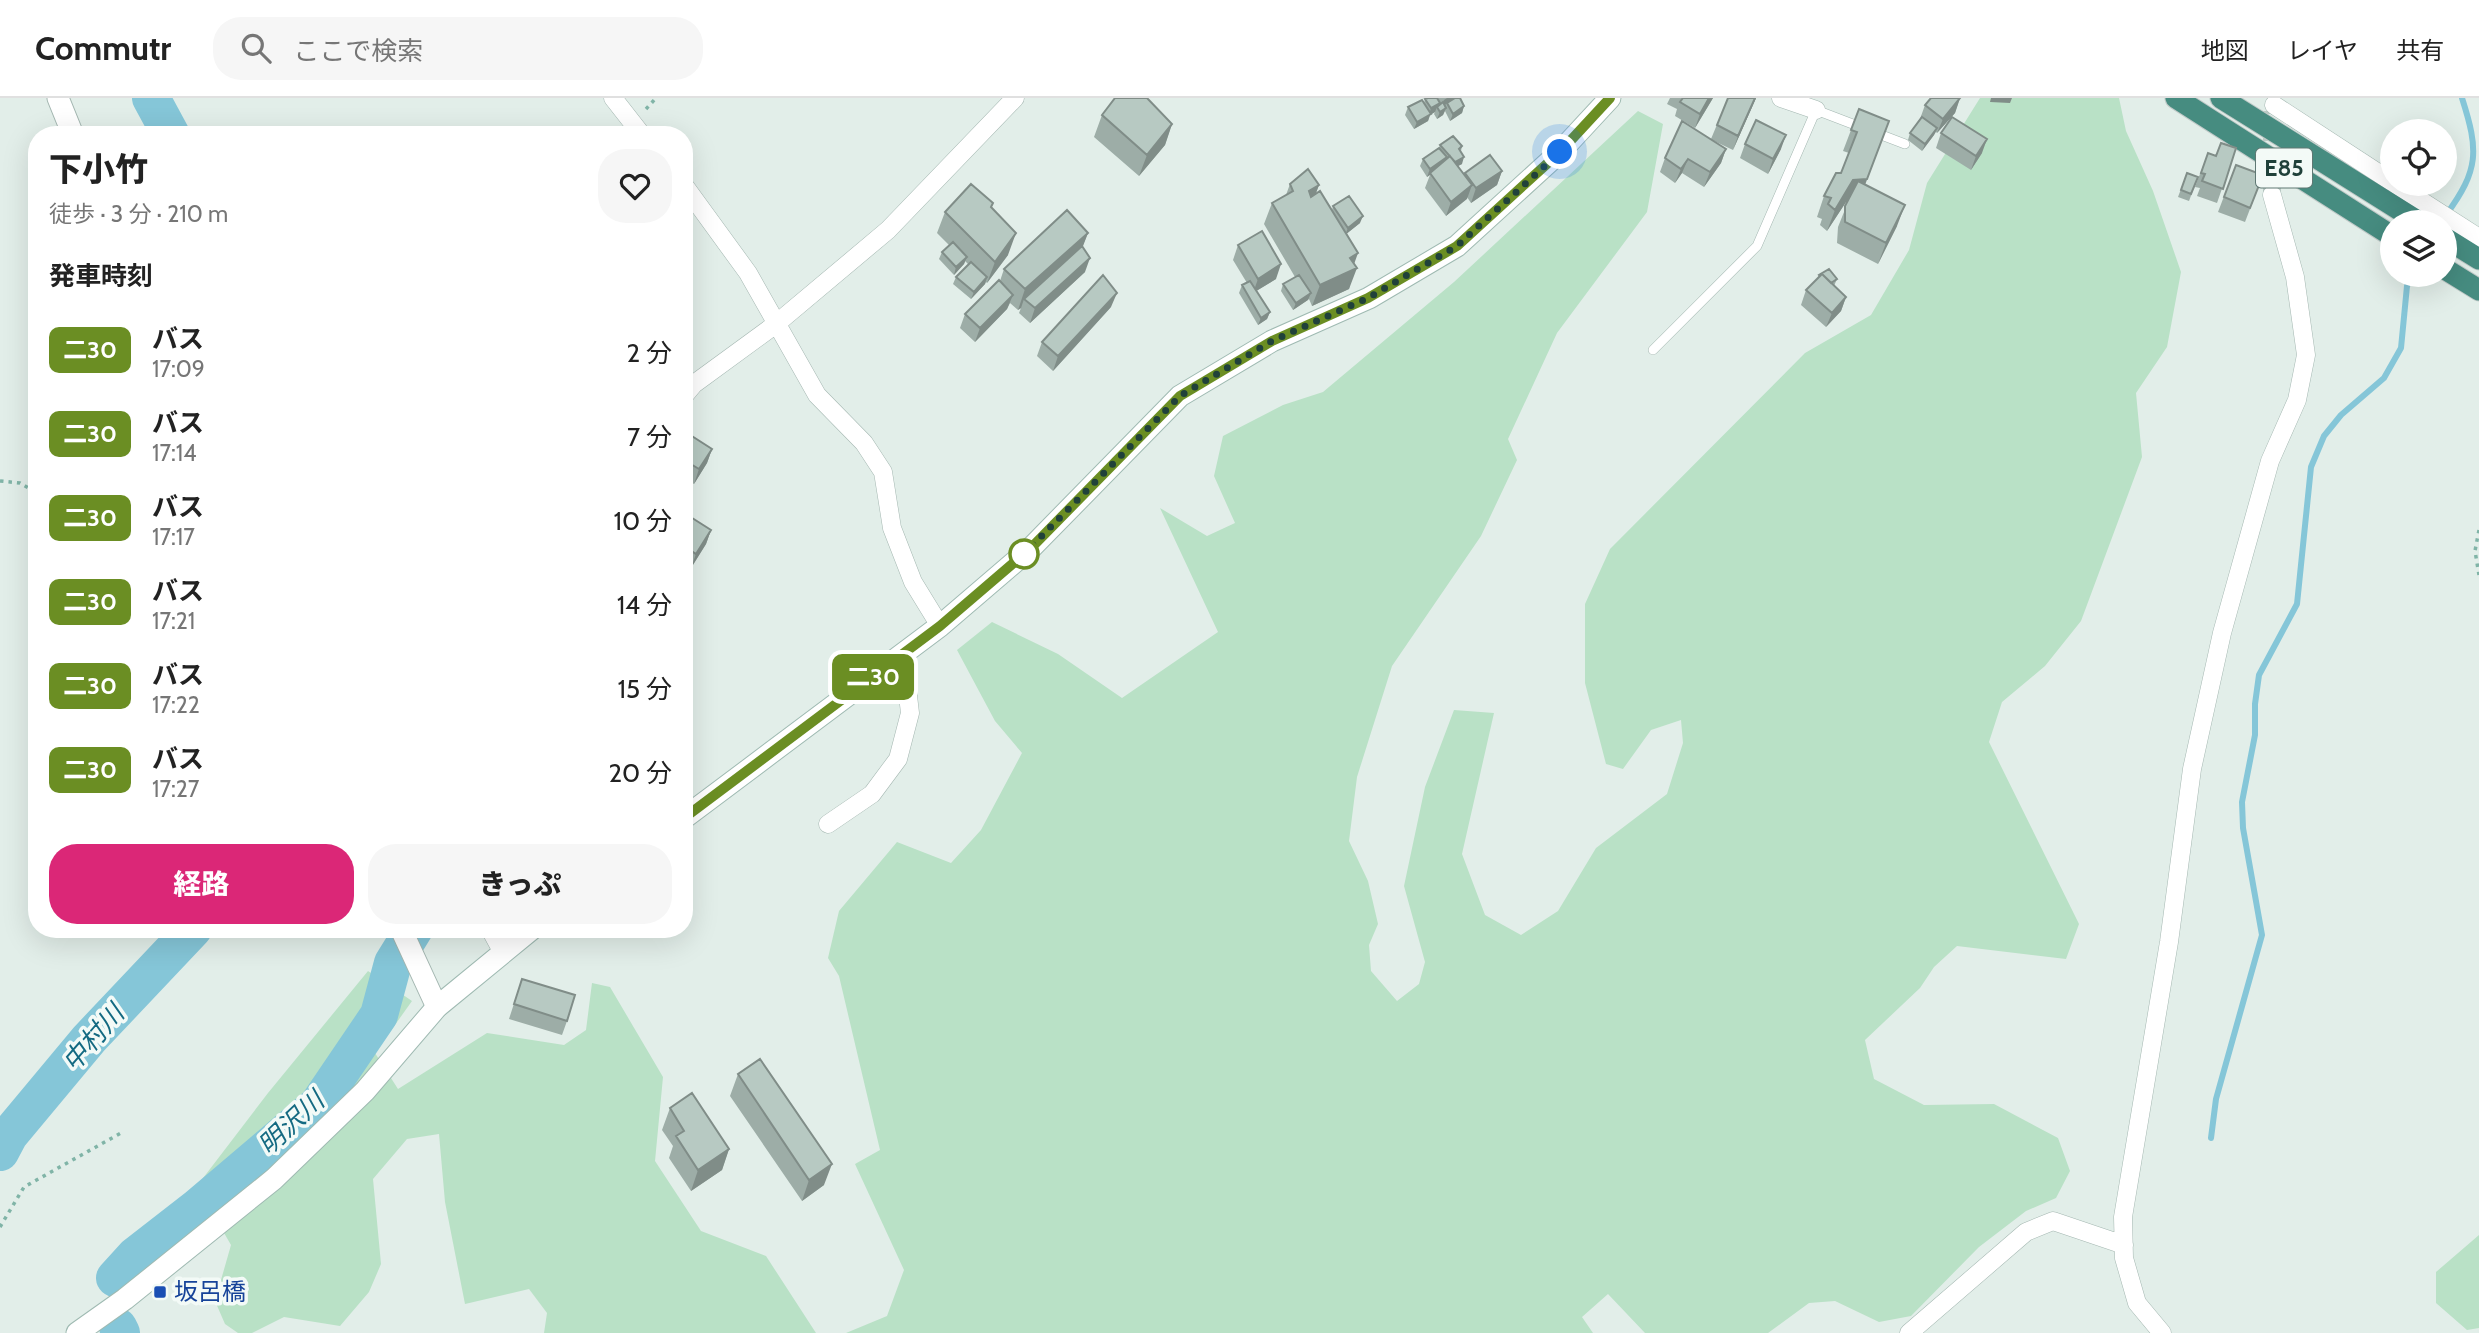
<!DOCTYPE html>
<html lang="ja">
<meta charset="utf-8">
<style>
:root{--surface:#fff;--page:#f6f6f6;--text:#222;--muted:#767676;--line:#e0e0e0;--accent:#db2777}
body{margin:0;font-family:Cabin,"Noto Sans JP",sans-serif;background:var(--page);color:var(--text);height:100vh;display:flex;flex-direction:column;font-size:26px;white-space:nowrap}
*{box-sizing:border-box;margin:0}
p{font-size:23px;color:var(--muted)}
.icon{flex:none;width:38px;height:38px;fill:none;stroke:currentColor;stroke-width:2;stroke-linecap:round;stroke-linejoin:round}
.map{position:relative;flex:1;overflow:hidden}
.drawer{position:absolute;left:28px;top:28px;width:665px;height:812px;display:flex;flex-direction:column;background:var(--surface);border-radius:28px;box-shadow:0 7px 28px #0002}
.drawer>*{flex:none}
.badge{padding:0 14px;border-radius:10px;font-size:24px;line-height:46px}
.controls{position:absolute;left:2380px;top:21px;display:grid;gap:14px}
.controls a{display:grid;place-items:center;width:77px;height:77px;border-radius:50%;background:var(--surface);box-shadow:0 7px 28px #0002;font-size:35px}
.you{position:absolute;width:35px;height:35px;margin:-18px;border:5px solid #fff;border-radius:50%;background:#1a73e8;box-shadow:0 0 0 10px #1a73e833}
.map>.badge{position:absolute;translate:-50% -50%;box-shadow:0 0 0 4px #fff}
h2{padding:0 21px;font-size:26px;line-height:63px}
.round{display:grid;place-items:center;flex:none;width:74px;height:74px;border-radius:28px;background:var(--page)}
.headline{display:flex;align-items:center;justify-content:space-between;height:119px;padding:0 21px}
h1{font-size:33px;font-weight:800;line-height:52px}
.primary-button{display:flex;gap:14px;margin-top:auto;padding:14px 21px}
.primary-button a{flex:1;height:80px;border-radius:28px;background:var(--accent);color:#fff;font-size:28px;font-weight:800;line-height:80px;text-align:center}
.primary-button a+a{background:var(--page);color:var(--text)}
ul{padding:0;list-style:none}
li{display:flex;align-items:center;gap:21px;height:84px;padding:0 21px}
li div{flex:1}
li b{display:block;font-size:26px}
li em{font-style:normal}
li .badge{min-width:77px;font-weight:700;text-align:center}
header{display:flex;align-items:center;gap:42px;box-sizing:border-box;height:98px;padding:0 35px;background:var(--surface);border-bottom:2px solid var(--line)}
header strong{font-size:33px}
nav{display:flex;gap:38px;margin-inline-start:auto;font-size:24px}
.search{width:490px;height:63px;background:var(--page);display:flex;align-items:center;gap:18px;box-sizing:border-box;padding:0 24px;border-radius:28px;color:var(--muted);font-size:26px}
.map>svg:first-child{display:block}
</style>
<header>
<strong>Commutr</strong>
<div class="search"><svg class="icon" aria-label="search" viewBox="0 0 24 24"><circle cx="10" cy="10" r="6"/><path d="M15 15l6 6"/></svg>ここで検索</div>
<nav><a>地図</a><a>レイヤ</a><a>共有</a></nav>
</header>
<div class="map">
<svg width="2479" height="1235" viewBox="0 0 2479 1235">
<rect width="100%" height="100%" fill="#e2eee9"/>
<path fill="#b9e1c6" d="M1980,0H2119L2126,33L2153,93L2181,174L2167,249L2136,295L2142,359L2081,523L2045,568L2002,604L1989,644L2079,826L2066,861L1957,848L1934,869L1920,890L1865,942L1874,981L1924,1007L1994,1006L2058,1040L2070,1073L2056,1100L2026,1113L1979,1149L1911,1218L1879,1224L1835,1203L1809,1205L1768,1235H1645L1608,1196L1582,1219L1593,1235H846L887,1218L904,1172L855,1066L880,1052L839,878L828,860L839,813L897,744L951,765L981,732L1022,655L995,623L957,552L992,524L1058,556L1122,600L1218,534L1160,410L1207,438L1235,425L1214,378L1223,338L1283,307L1323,294L1454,184L1638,13L1663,26L1647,114L1557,235L1508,341L1517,362L1481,438L1392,568L1357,679L1349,743L1368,783L1378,826L1369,847L1371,873L1397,903L1419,886L1425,864L1404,788L1425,689L1454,612L1494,615L1462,756L1485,817L1521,837L1558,813L1596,750L1667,696L1683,645L1681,622L1651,632L1623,671L1606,666L1585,585V506L1610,451L1805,255L1871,217L1909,152L1927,85Z
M368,873L412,903L375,955L398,991L487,935L564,947L586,932L592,885L610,889L663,979L655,1063L701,1133L766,1158L816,1235H544L547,1215L529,1191L465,1206L445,1104L439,1036L407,1041L373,1081L381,1166L369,1194L340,1228L284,1219L252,1235H238L225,1226L215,1203L231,1147L197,1088L268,995Z
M2479,1137V1230L2467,1232L2436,1205V1174Z"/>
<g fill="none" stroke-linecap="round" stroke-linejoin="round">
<path stroke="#85c6d8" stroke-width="6" d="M2446,117C2479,72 2479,53 2462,0
M2211,1040L2216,1001L2262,837L2243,730L2242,704L2255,637V606L2259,577L2297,506L2311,369L2324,338L2341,317L2384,280L2401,250L2407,188L2412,177"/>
<path stroke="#85c6d8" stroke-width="38" d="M151,0L171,37
M0,1054L9,1037L89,941L193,831
M115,1180L135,1158L198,1109L318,1007L379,917L393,865L414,831
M118,1229L121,1235"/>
<path stroke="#bbcbc6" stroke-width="18" stroke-dasharray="18 9" stroke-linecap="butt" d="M2272,97V13"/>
<g stroke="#a4b7b1" stroke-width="10">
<path id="service" d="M1653,252L1757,148L1816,12L1905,46"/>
</g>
<g stroke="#a4b7b1" stroke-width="19">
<path id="minor" d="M613,0L642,37
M1781,0L1816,12
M2274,7L2392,84
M2395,86L2479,140
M684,87L748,175L817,297L864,345L883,374L892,430L913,484L940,528
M684,298L694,286L776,226L888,132L1015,0
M828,726L872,696L898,661L910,615L905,572L907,553
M490,831L503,855
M1909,1235L2026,1134L2053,1123L2124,1147
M2162,1235L2137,1205L2124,1160L2123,1119L2169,844L2192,671L2222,535L2270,363L2297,302L2306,257L2295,179L2272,97"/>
</g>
<g stroke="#a4b7b1" stroke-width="23">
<path id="tertiary" d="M58,0L73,37
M401,831L437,909"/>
</g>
<g stroke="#9fbab2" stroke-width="23">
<path id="secondary" d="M684,720L940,528L1031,450L1180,298L1272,243L1369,200L1457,148L1560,54L1610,0
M77,1235L125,1201L274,1081L365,993L437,909L532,831"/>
</g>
<g stroke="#c1cac8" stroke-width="23">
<path id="trunk" d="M2176,0L2392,138
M2221,0L2419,124
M2445,140L2479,161
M2445,171L2479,192"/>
</g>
<path stroke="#80b4a7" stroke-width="3.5" stroke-dasharray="3.5 5" stroke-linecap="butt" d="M646,11L656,0
M0,383L20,385L37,395
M2479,432L2475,453L2479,477
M0,1129L24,1089L121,1035"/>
<use href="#service" stroke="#fff" stroke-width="9"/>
<use href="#minor" stroke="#fff" stroke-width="18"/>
<use href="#tertiary" stroke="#fff" stroke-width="21"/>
<use href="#secondary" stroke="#fff" stroke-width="21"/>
<use href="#trunk" stroke="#468c80" stroke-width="21"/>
</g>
<path fill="#9dada7" d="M1428,0H1460L1464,8L1462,15L1450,23L1445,13L1443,17L1437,21L1434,16L1435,14L1430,17L1428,23L1414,31L1405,17L1408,9L1424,5L1425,1Z
M1670,0H1713L1695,30L1675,18L1677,11L1667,6Z
M1728,0H1756L1733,52L1712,42L1726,51L1721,65L1704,89L1682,75L1675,85L1660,74L1665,60L1711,41Z
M1960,0L1955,15L1937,35L1936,34L1934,37L1922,53L1908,42L1910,35L1920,21L1925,7Z
M1859,11L1865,87L1897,128L1878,166L1837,145L1838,129L1848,104H1846L1827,133L1820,127L1822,121L1817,119L1824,98L1841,75L1849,55L1843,53Z
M1102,17L1172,26L1165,47L1139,78L1094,39Z
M1941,35L1982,55L1971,72L1936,50Z
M1745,46L1781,51L1768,76L1740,60Z
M1440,47L1462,48L1461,53L1462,66L1458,68L1465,77V75L1502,73L1497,87L1471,105L1467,99L1446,118L1425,90L1430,77L1427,79L1420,68L1423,61L1439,50Z
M2236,50L2217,105L2197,98L2200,90L2195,89L2208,55L2216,58Z
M2236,67L2263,77L2245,124L2218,114Z
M2187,75L2198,79L2189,103L2178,99Z
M1290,86L1319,87L1316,95L1332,112L1333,108L1360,125L1346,136L1354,165L1349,191L1312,208L1309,201L1293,212L1281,193L1283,186L1295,179L1264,126L1272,105L1286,97Z
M993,105L991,110L1008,157L987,185L986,184L985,186L971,201L953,186L956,179L969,167L965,163L964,166L954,177L939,161L942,154L949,147L937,135L945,114Z
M1088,135L1082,149L1085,174L1030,225L1019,215L1021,210L1018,212L1010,205L1007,211L975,244L960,230L965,216L1000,183L1004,171Z
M1238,147L1276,181L1256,193L1270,214L1267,221L1258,227L1239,195L1242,187L1247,185L1233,162Z
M1819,177L1837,181L1834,188L1846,199L1841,213L1826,229L1801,207L1806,192L1818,180Z
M1111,209L1053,273L1037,258L1042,244Z
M684,333L712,351L707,365L694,386L684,380Z
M684,426L711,432L706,446L691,470L684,466Z
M522,881L567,923L562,937L509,921Z
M738,976L824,1087L802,1103L730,998Z
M670,1010L729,1051L722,1072L691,1093L669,1060L673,1048L662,1032Z"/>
<path fill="#808d88" d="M1447,0H1454L1442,9L1444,2Z
M1709,0H1713L1695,30L1700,16Z
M1755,0H1756L1733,52L1738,38Z
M1960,0L1955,15L1937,35L1943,21Z
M1991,0H2012L2010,5L1990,4Z
M1440,5L1438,11L1437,9L1435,14L1430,17L1428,23L1414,31L1417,24L1429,17L1431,10Z
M1464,8L1462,15L1450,23L1453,16Z
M1446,10L1443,17L1437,21L1440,14Z
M1889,23L1859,103L1846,104L1827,133L1835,112Z
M1172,26L1165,47L1139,78L1147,57Z
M1937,30L1934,37L1922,53L1925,46Z
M1786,37L1781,51L1768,76L1773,61Z
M1987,41L1982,55L1971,72L1976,58Z
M1726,51L1721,65L1704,89L1710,74Z
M1447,59L1445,66L1427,79L1430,71Z
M1464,59L1462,66L1452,71L1455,64Z
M1688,61L1682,75L1675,85L1681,71Z
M1502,73L1497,87L1471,105L1476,90Z
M1319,87L1311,108L1309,93Z
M1472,87L1467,101L1446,118L1451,104Z
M1905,107L1897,128L1878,166L1886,145Z
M1363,118L1360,125L1345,137L1348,130Z
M1016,135L1008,157L987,185L995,164Z
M1088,135L1080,156L1024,201L1021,210L1018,212L1025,191Z
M1358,155L1352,172L1357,170L1349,191L1312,208L1320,187L1350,160Z
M967,159L964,166L954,177L956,169Z
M1090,160L1085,174L1030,225L1035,210Z
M1281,166L1276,181L1253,195L1258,181Z
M987,179L985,186L971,201L974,194Z
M1117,195L1111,209L1053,273L1058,258Z
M1311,195L1308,202L1293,212L1296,205Z
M1013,197L1007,211L975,244L980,230Z
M1846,199L1841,213L1826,229L1832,215Z
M1270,214L1267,221L1258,227L1261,220Z
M712,351L707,365L694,386L699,371Z
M711,432L706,446L691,470L696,456Z
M729,1051L722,1072L691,1093L698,1072Z
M832,1066L824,1087L802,1103L809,1082Z"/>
<path fill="#b7c9c2" stroke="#808d88" stroke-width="2" d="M1115,0H1147L1172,26L1147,57L1102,17Z
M1428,0H1437L1440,5L1431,10L1425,1Z
M1455,0H1460L1464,8L1453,16L1447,5Z
M1683,0H1709L1700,16L1680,4Z
M1728,0H1755L1738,38L1717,27Z
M1931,0H1960L1943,21L1925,7Z
M1422,2L1431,16L1417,24L1408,9Z
M1443,4L1446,10L1440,14L1437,9Z
M1859,11L1889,23L1867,81L1853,82L1835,112L1828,106L1831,100L1824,98L1836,75H1841L1857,34L1851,32Z
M1922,19L1937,30L1925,46L1910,35Z
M1952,19L1987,41L1976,58L1941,35Z
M1756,22L1786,37L1773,61L1745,46Z
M1682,23L1726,51L1710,74L1688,61L1681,71L1665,60Z
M1453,38L1462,48L1459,51L1464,59L1455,64L1440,47Z
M2221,45L2236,50L2223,91L2202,83L2205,76L2201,75L2208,55L2216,58Z
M1439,50L1447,59L1430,71L1423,61Z
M1490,57L1502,73L1476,90L1465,75Z
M1450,58L1472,87L1451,104L1430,75Z
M2236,67L2263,77L2250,110L2224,99Z
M1308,71L1319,87L1309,93L1311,99L1320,93L1358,155L1350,160L1357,170L1320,187L1272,105L1293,93L1290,86Z
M2187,75L2198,79L2191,96L2181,92Z
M1858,83L1905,107L1886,145L1845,124V108Z
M971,86L993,105L991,109L1016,135L995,164L945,114Z
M1349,98L1363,118L1348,130L1333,108Z
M1067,112L1088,135L1025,191L1004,171Z
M1262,133L1281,166L1258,181L1238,147Z
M953,144L967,159L956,169L942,154Z
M1082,148L1090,160L1035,210L1024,201Z
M971,164L987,179L974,194L956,179Z
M1829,171L1837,181L1831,185L1822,176L1820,178L1819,177Z
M1822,176L1846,199L1832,215L1806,192Z
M1103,177L1117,195L1058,258L1042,244Z
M1299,177L1311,195L1296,205L1283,186Z
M999,182L1013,197L980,230L965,216Z
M1250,183L1270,214L1261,220L1242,187Z
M684,333L712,351L699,371L684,362Z
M689,418L711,432L696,456L684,448V426Z
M522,881L575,897L567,923L514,906Z
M760,961L832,1066L809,1082L738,976Z
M692,995L729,1051L698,1072L676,1038L684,1033L670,1010Z"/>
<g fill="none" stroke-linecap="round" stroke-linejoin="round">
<g stroke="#fff" stroke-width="16">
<path id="line" d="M684,720L940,528L1031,450L1180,298L1272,243L1368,200L1457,148L1560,54L1610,0"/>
</g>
<use href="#line" stroke="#6b8e23" stroke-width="10"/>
<path stroke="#20413a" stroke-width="7" stroke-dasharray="0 12.6" d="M1024,456L1180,298L1272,243L1368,200L1457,148L1560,54"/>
</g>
<circle fill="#fff" stroke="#6b8e23" stroke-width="3.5" cx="1024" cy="456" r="14"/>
<rect fill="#1a4fb4" stroke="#f3faf7" stroke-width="2.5" x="153" y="1187" width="14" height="14" rx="3.5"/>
<g text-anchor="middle" stroke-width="7" stroke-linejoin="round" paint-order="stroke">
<rect fill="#f3faf7" stroke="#5f7873" stroke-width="2" x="2256" y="50.5" width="56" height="39" rx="5"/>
<g font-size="23" font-weight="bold" fill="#20413a">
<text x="2284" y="78">E85</text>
</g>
<g font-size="24" fill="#164399" stroke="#f3faf7" text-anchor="start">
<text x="174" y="1202">坂呂橋</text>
</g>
<g font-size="26" font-style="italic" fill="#146a82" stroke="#f3faf7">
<text transform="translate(93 940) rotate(-49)" y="9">中村川</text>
<text transform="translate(291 1025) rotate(-43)" y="9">明沢川</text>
</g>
</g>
</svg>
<div class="controls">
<a><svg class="icon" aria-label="locate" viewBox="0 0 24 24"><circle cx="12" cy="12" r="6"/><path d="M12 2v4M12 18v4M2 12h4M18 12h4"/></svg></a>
<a><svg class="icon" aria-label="layers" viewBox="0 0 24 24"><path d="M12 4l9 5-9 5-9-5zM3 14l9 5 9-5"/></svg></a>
</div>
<div class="you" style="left:1560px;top:54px"></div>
<b class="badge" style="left:873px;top:579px;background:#6b8e23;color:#fff">二30</b>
<section class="drawer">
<div class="headline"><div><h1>下小竹</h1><p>徒歩 · 3 分 · 210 m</p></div><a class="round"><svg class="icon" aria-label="heart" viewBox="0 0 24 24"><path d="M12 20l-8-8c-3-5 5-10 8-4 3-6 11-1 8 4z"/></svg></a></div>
<h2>発車時刻</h2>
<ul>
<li><span class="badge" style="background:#6b8e23;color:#fff">二30</span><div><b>バス</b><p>17:09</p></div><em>2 分</em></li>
<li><span class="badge" style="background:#6b8e23;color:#fff">二30</span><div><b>バス</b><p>17:14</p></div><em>7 分</em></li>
<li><span class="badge" style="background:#6b8e23;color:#fff">二30</span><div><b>バス</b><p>17:17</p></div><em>10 分</em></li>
<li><span class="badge" style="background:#6b8e23;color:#fff">二30</span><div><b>バス</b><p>17:21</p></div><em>14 分</em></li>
<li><span class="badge" style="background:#6b8e23;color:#fff">二30</span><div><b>バス</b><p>17:22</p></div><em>15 分</em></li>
<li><span class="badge" style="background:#6b8e23;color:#fff">二30</span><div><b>バス</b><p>17:27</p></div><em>20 分</em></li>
</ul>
<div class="primary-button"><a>経路</a><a>きっぷ</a></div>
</section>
</div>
